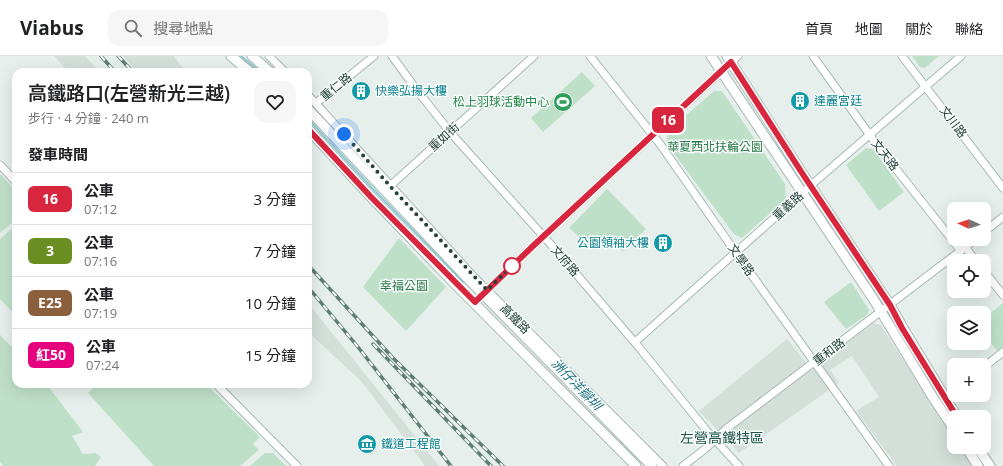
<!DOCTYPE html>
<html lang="zh-TW">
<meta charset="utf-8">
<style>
:root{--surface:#fff;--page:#f6f6f6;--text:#202124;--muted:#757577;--line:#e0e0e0}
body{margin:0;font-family:"Open Sans","Noto Sans TC",sans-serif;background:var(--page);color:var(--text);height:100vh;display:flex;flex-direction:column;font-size:15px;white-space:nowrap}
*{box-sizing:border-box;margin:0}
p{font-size:13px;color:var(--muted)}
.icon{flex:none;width:22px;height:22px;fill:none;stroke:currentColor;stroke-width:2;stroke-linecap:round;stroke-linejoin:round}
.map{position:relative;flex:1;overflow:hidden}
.sheet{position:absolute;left:12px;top:12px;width:300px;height:320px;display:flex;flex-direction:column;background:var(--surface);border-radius:12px;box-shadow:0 4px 16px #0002}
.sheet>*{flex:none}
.badge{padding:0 8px;border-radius:6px;font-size:14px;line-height:26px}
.needle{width:26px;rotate:274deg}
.buttons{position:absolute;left:947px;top:146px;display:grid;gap:8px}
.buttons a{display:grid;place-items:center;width:44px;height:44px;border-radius:8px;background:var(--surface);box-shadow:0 4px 16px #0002;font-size:20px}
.you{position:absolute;width:20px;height:20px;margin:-10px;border:3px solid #fff;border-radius:50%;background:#1a73e8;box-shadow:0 0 0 6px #1a73e833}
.map>.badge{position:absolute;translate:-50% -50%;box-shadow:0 0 0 2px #fff}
h2{padding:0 16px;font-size:15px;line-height:36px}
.round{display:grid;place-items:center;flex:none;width:42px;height:42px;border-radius:12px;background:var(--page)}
.headline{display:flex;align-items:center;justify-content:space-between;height:68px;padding:0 16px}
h1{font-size:19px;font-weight:600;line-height:30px}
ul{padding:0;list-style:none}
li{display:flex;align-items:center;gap:12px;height:52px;padding:0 16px;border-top:1px solid var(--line)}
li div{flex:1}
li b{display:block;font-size:15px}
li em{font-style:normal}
li .badge{min-width:44px;font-weight:700;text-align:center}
header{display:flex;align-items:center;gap:24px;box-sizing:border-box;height:56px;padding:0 20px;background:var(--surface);border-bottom:1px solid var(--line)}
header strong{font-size:19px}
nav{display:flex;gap:22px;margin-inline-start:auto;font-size:14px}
.search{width:280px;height:36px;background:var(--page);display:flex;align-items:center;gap:10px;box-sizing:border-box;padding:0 14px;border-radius:12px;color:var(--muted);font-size:15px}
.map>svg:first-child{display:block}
</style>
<header>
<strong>Viabus</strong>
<div class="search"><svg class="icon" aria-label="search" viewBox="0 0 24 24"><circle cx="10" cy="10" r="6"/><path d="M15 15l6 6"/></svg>搜尋地點</div>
<nav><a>首頁</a><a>地圖</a><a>關於</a><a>聯絡</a></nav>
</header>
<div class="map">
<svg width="1003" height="410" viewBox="0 0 1003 410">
<rect width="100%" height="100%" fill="#e6efeb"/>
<path fill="#d4dfda" d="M54,0H85L100,16H69Z
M123,0H174L185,16H137Z
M308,247L439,410H425L362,326L308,276Z
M873,267L881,269L933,351L950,340L964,361H954V391H984L997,410H897L856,355L879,341L852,300L830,314L839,327L739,397L699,355L787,283L812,314Z"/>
<path fill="#bfe0c8" d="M912,0H939L925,12L920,11Z
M582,16L595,30L543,76L531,62Z
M714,35H722L785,128L786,143L742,182L734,178L666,87L669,74Z
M866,92L873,93L904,136L879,155L846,109Z
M0,118L16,135V163L0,177Z
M607,133L646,173L623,195L608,181L594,194L569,172Z
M16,169V260L0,243V183Z
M399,182L446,231L406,275L363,231Z
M851,226L869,254L867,259L846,273L824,246Z
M1003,247V291L997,295L984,278V262Z
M0,279L16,295V328H45L51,334L83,376L72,380L83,398L96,397L101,401L95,410H3L0,406Z
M97,328H206L260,381L253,388L259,394L240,410H154L88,337Z
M265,397H273L286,410H250Z"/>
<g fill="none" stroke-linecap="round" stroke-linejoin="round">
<path stroke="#8ec9d4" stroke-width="2" d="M241,0L260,16
M308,63L376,136L463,226
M620,384L646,410"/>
<g stroke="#a8b8b2" stroke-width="9">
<path id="minor" d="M269,0L285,16
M392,0L416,33L450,76L554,192L637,289L707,375L739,410
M590,0L660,88L736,197L889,410
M813,0L877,89L961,195
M902,0L1003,132
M308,39L474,221L663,410
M316,47L374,0
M0,109L16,126
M390,130L534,0
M984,176L1003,161
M965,191L976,205
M984,215L1003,239
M475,246L533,190L738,0
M635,286L817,124L961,0
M984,311L1003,296
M216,328L297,410
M945,342L954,334
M683,410L705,393L726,373L976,183"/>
</g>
<g stroke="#a8b8b2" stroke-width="11">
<path id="tertiary" d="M231,0L250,16
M252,0L270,16
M711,0L874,244L932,340L954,373
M727,0L802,117L890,249L903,272L957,361
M308,53L470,225L652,410
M308,73L371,141L455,228L636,410
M966,391L978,410
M977,391L990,410"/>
</g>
<use href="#minor" stroke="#fff" stroke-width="7"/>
<use href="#tertiary" stroke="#fff" stroke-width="9"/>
<g stroke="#5f7d75" stroke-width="3.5">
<path id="rail" d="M101,0L115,16
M118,0L133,16
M308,209L393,302L503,410
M308,231L358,291L451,410
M373,288L491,410"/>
</g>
<use href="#rail" stroke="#f7fbf9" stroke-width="2" stroke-dasharray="6" stroke-linecap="butt"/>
</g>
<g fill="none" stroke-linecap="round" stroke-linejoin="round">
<g stroke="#fff" stroke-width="9">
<path id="line" d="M308,73L371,141L475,246L533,190L731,6L802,117L890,249L902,272L957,361"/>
</g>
<use href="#line" stroke="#d7263d" stroke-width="6"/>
<path stroke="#24423a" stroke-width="4" stroke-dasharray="0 7.2" d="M344,78L390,130L487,234L512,210"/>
</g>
<defs>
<g id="building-disc" transform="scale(1)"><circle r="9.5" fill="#0f9aa8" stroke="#f7fbf9"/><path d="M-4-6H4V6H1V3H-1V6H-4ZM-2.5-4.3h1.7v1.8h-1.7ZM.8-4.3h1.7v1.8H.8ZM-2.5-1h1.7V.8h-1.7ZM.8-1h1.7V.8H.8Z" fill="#fff"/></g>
<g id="stadium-disc" transform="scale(1)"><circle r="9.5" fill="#2e9e5b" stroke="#f7fbf9"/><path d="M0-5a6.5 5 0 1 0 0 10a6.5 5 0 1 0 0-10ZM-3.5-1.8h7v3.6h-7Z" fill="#fff"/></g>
<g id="museum-disc" transform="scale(1)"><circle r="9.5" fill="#0f9aa8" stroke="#f7fbf9"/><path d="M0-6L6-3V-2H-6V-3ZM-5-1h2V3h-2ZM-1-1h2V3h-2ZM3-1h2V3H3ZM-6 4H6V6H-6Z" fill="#fff"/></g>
</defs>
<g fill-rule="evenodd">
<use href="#building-disc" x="361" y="35"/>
<use href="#building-disc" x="800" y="45"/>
<use href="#stadium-disc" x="563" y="46"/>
<use href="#building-disc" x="663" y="187"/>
<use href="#museum-disc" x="367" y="388"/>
</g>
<circle fill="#fff" stroke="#d7263d" stroke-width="2" cx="512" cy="210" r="8"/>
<g text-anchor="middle" stroke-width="3" stroke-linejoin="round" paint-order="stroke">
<g font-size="12" fill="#24423a" stroke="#f7fbf9">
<text transform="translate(336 31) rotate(-39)" y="4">重仁路</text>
<text transform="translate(953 66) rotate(53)" y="4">文川路</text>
<text transform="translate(444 81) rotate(-42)" y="4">重如街</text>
<text transform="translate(885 99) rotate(52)" y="4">文天路</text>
<text transform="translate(788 150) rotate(-42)" y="4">重義路</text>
<text transform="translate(741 204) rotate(55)" y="4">文學路</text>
<text transform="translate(565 205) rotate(49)" y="4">文府路</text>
<text transform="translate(515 263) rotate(45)" y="4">高鐵路</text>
<text transform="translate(829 296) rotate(-37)" y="4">重和路</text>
</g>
<g font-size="12" fill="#0d838f" stroke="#f7fbf9" text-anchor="start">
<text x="375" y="39">快樂弘揚大樓</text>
<text x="814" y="49">達麗宮廷</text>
<text x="649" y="191" text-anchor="end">公園領袖大樓</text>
<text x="381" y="392">鐵道工程館</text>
</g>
<g font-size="12" fill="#27864d" stroke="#f7fbf9" text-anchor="end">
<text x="549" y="50">松上羽球活動中心</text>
</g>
<g font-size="12" fill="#2d7a4b" stroke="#f7fbf9">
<text x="715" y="95">華夏西北扶輪公園</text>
<text x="404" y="234">幸福公園</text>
</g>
<g font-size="13" font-style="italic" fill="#1c6f80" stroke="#f7fbf9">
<text transform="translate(577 328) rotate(46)" y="5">洲仔洋瓣圳</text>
</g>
<g font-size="14" fill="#1f5548" stroke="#f7fbf9">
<text x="722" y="387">左營高鐵特區</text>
</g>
</g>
</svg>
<div class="buttons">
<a><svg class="needle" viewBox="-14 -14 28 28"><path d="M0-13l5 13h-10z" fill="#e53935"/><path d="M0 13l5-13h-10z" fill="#757577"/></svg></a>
<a><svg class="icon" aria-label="locate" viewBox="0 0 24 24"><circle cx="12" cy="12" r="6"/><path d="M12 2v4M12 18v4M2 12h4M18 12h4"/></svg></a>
<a><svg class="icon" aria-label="layers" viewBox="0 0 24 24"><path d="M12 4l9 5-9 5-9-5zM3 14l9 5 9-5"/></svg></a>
<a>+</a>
<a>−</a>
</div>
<div class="you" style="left:344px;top:78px"></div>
<b class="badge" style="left:668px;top:64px;background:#d7263d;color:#fff">16</b>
<section class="sheet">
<div class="headline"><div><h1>高鐵路口(左營新光三越)</h1><p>步行 · 4 分鐘 · 240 m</p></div><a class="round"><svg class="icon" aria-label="heart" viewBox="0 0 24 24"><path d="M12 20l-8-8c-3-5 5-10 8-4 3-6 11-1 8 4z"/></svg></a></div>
<h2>發車時間</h2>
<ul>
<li><span class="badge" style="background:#d7263d;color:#fff">16</span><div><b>公車</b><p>07:12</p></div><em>3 分鐘</em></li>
<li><span class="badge" style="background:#6b8e23;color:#fff">3</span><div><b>公車</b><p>07:16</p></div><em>7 分鐘</em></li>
<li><span class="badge" style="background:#8b5e3c;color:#fff">E25</span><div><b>公車</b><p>07:19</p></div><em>10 分鐘</em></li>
<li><span class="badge" style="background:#e6007e;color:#fff">紅50</span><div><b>公車</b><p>07:24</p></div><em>15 分鐘</em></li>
</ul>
</section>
</div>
